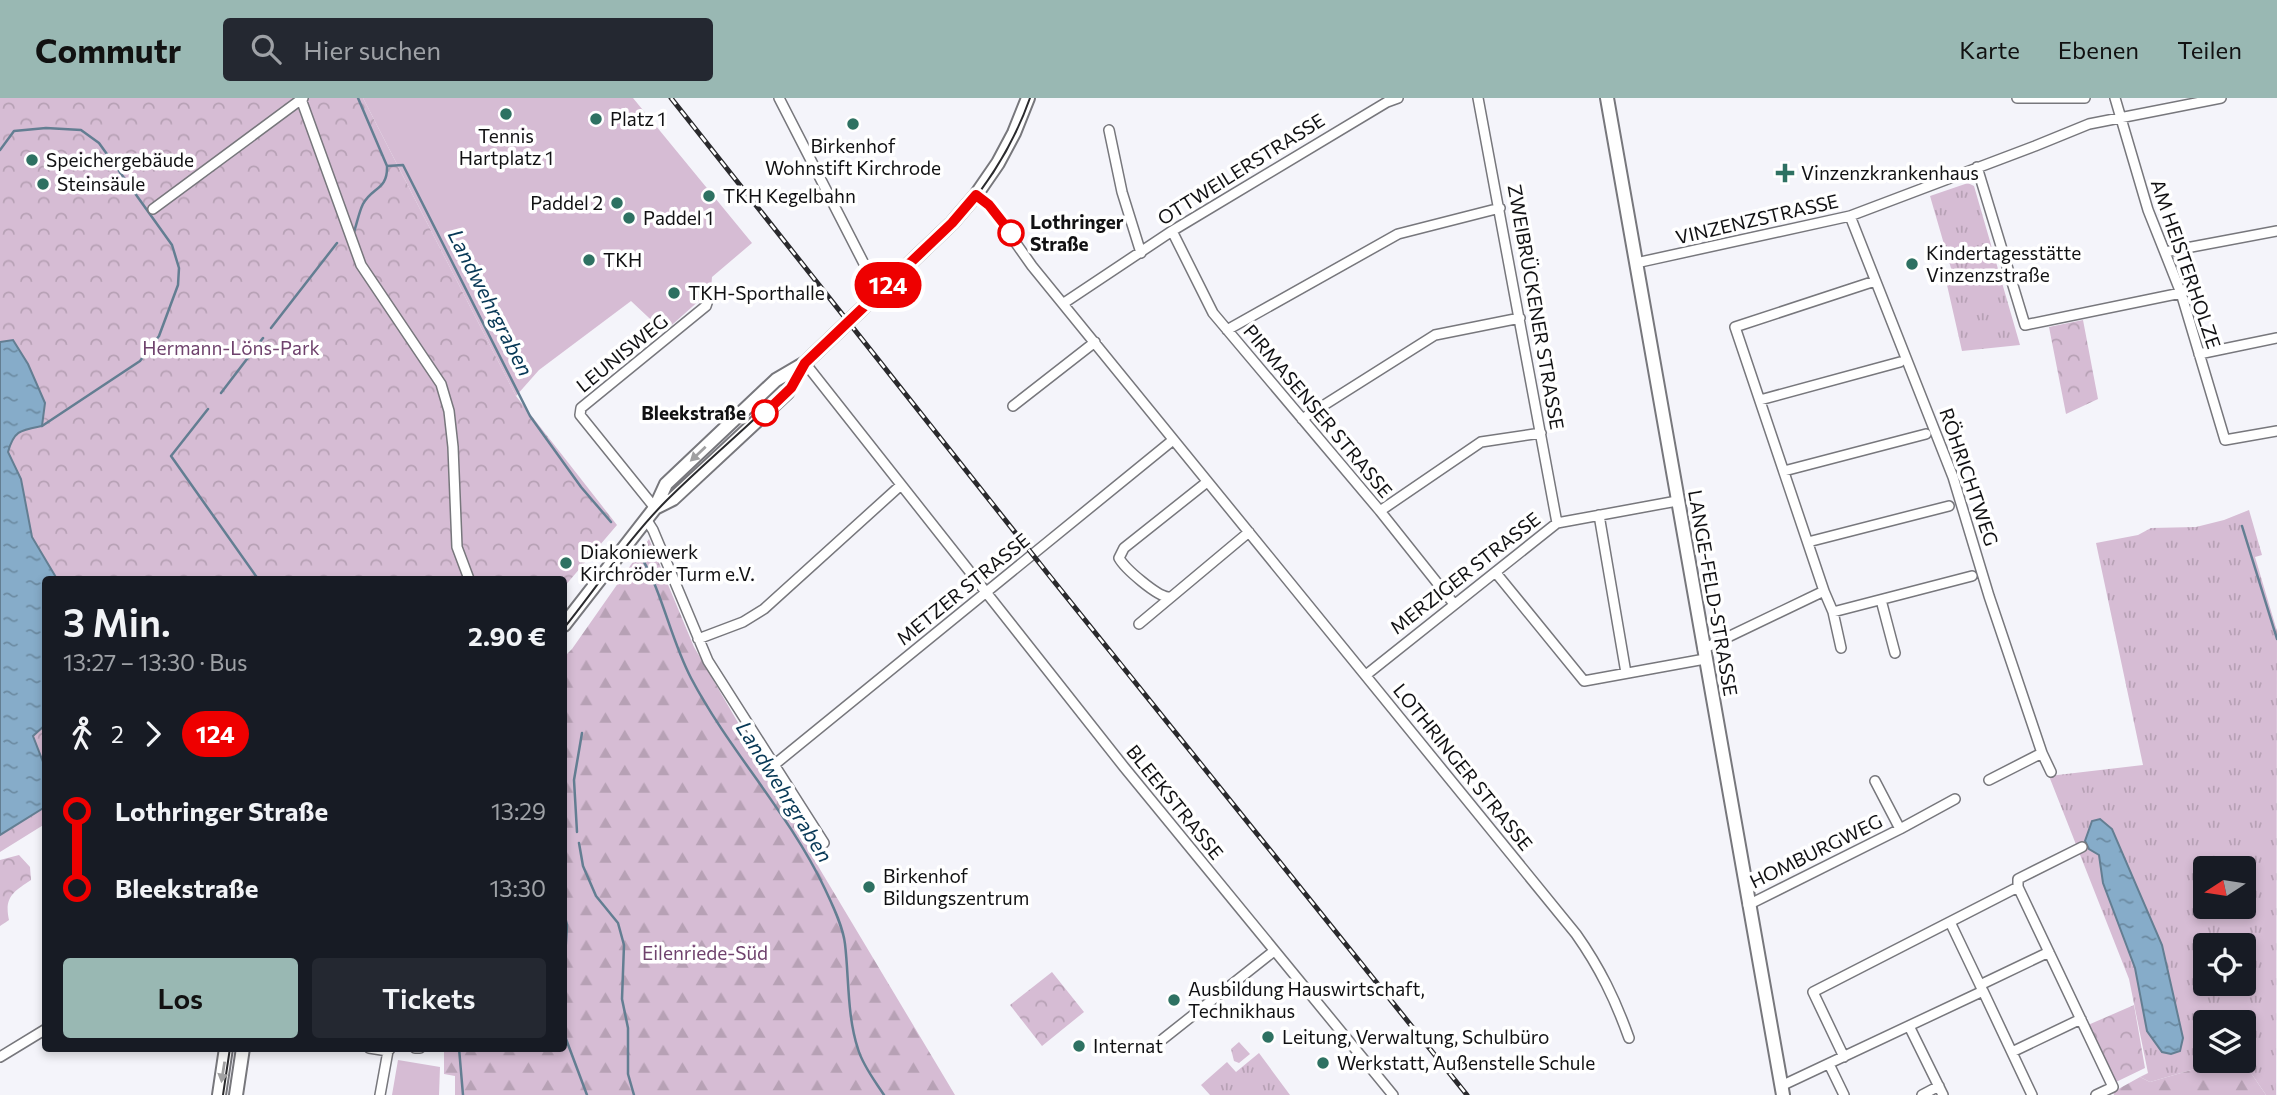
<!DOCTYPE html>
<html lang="de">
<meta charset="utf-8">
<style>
:root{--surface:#171b24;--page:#242831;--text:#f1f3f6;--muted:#9ea1a6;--accent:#99b8b3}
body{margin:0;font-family:Commissioner,sans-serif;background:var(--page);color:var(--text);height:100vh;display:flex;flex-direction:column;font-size:26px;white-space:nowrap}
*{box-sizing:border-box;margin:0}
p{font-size:23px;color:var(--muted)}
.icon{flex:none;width:38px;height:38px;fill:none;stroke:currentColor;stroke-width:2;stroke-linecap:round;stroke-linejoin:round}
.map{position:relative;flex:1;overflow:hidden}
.drawer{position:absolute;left:42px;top:478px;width:525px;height:476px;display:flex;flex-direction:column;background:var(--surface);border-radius:7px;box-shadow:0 4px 10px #0003}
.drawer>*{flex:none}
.badge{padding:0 14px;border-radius:23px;font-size:24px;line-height:46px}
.needle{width:46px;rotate:258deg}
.controls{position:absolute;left:2193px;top:758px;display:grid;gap:14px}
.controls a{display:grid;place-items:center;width:63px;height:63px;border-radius:7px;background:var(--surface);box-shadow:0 4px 10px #0003;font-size:35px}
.map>.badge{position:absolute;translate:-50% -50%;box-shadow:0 0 0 4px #fff}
.legs{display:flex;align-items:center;gap:10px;height:77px;padding:0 21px;font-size:23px}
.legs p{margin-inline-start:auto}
.head{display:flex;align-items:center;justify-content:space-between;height:119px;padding:0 21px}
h1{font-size:38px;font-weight:600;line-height:52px}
.action{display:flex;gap:14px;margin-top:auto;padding:14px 21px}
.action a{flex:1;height:80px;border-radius:7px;background:var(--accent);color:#111;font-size:28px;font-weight:600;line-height:80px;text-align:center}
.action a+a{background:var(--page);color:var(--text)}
ul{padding:0 21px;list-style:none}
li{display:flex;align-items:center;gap:24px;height:77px;font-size:26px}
li i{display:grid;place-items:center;width:10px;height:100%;margin:0 9px;background:currentColor}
li i::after{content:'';width:18px;height:18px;margin:-9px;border:5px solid;border-radius:50%;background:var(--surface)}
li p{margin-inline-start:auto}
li:first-child i{background:linear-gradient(#0000 50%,currentColor 0)}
li:last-child i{background:linear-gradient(currentColor 50%,#0000 0)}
header{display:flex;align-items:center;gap:42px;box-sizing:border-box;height:98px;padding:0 35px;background:var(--accent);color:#111}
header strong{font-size:33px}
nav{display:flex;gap:38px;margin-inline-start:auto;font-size:24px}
.search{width:490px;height:63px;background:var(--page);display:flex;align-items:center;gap:18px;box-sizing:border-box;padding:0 24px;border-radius:7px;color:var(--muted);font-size:26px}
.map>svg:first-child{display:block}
</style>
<header>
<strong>Commutr</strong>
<div class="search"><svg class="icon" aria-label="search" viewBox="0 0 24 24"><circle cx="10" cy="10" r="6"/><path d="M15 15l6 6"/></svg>Hier suchen</div>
<nav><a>Karte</a><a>Ebenen</a><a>Teilen</a></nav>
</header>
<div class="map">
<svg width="2277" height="997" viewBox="0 0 2277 997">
<defs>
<pattern id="grass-tufts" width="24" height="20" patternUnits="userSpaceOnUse" patternTransform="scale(1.75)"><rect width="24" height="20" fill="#d6bcd4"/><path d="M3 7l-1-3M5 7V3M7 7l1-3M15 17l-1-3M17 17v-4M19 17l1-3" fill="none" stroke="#b7a1b5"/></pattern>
<pattern id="forest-firs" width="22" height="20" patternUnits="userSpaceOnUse" patternTransform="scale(1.75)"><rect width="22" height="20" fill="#d6bcd4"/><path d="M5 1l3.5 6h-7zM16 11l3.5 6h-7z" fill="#b7a1b5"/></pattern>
<pattern id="park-crowns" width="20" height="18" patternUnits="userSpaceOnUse" patternTransform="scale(1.75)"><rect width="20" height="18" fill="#d6bcd4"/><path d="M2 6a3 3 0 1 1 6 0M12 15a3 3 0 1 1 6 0" fill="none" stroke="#b7a1b5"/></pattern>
<pattern id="water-ripples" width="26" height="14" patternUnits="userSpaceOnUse" patternTransform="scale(1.75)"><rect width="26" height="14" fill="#86acc9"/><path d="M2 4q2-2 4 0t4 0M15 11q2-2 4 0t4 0" fill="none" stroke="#6c8ba2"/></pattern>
</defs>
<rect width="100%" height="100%" fill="#f4f4fa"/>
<path fill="url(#grass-tufts)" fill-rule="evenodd" d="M1968,85L1974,88L2020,247L1962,253L1947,187L1955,184L1930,98Z
M2249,412L2262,457L2255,459L2277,533L2276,997H2266L2249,972L2244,924H2205L2206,963L2198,970L2150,984L2140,979L2148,975L2129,881L2049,678L2143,667L2096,445L2138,437L2151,430L2196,429L2224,422ZM2205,770H2244V808H2205ZM2205,847H2244V886H2205Z
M1239,944L1250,956L1239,965L1234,963L1231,951Z
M1259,955L1290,997H1210L1201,987L1227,964L1236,974Z"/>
<path fill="url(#forest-firs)" d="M649,441L694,549L811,750L812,758L955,997H455V978L444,976V950H564V559L572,551Z
M2244,939L2253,956L2249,972L2266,997H2114L2113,994L2140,979L2150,984L2198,970L2206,963L2244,962Z"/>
<path fill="url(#park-crowns)" d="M0,0H363L516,298L617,427L564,489V481H46L45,726L0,754Z
M2083,222L2098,301L2066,316L2049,229Z
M19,757L30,769L31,782C13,794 4,799 9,822L0,828V762Z
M1052,874L1084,914L1042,948L1010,907Z
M2134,907L2145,970L2116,984L2088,927Z"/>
<path fill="#d6bcd4" d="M363,0H633L752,145L712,179L711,192L664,234L631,203L539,272L516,298Z
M398,962L440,969L439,997H392Z"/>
<path fill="url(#water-ripples)" stroke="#637e92" stroke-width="2" d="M13,242L28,266L45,305L42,328C21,332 14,332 8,354L21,381L32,439L57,481H46L45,627L33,638L45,669V709L0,737V244Z
M2100,721L2112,731L2162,847L2183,940L2180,953L2171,956L2162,954L2147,933L2135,870L2103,785L2099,757L2089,751L2085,743L2092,723Z"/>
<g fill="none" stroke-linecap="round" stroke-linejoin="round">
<path stroke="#637e92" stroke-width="2.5" d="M358,0L387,68L403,67L530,318L581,389L611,424
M0,52L14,33L46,30L81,32L99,45L172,147L179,170L178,187L159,238L140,263L42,328
M354,134C357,125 359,114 363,106C372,89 388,92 387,68
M271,230L337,145
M221,295L263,240
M208,311L171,358L258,481
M2242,428L2277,541
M640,457C663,495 670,540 691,580C730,654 789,715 825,791C832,806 843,828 845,846C849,879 847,918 858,951C863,968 875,983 884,997
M577,734L574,682L582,635
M579,745L583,768L596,798L618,825L624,847L622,901L628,930V976L634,997
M564,815L567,827L564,876
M564,925L566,941L587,997
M459,950L463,997"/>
<g stroke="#77777c" stroke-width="12">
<path id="street" d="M779,0L879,195
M1478,0L1557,425
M2017,0H2085
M2115,0L2148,112L2181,195L2225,342L2277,333
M301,1L361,167L441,286L449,313L453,349L457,449L469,481
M1109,32L1122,94L1141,155
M1977,69L2025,227L2181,195
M976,97L989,107L1032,168L1576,836C1600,870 1615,901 1629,940
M153,111L303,0
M1850,118L1953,379L1989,498L2042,655L1989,682
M1172,133L1213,215L1380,413L1454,506
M2165,154L2277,133
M1636,165L1850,118L2035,48L2089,26L2221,0
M1064,205L1172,133L1387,4L1398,0
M1227,232L1398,136L1500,110
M2199,256L2277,240
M805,265L1124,669L1393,997
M1760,302L1900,264
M1013,308L1095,244
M1302,321L1435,237L1520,220
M1784,373L1926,336
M655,410L580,317L581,310L706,208L710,196
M1380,413L1481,344L1541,335
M1599,417L1626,575
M646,421L653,432L708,563L824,745
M1808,444L1949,408
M1496,475L1584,583L1705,561
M1824,493L1833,514L1972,478
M1168,499C1157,498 1125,471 1119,460L1124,450L1207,384
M1881,502L1895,555
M1833,514L1841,550
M1139,526L1249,434
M698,541L743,524L764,511L901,387
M1703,551L1824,493L1735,229L1875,183
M1366,577L1557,425L1677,403
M2042,655L2051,674
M774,667L1173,342
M1875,683L1900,731
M2018,789L2113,989L2096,997
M1748,807L1900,731L1955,701
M1950,824L1982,891
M1980,887L2049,854
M1909,928L1943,997
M1163,941L1274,853
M369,950L388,953L390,951
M415,950H420
M2012,954L2081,921
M0,959L46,931
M1844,959L1813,894L2018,789V781L2082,749
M1829,966L1844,997
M1781,988L1983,893L2032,997
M380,997L388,953
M1922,997L1939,988"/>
</g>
<g stroke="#77777c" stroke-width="16">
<path id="secondary" d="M1607,0L1783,997
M655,410L673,401L787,295L803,268
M564,527L655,410L666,386L776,282L805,265L952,125L976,97L998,65L1014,35L1028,0
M219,997L226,950
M236,997L243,950"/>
</g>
<use href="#street" stroke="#fff" stroke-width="9"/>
<use href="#secondary" stroke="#fff" stroke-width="12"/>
<path stroke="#2a2a2d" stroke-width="2" d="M564,530C598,488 628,441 667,402C708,361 754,324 795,282C810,267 823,251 839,236C917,163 993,105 1030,0
M223,997L230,950"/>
<g stroke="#2a2a2d" stroke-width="5">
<path id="rail" d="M671,0L1048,476L1467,997"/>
</g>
<use href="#rail" stroke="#fff" stroke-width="2.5" stroke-dasharray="8" stroke-linecap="butt"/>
</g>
<defs><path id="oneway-solid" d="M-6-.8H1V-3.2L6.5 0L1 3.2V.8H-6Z" transform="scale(1.75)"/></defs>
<g fill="#a0a0a1">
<use href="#oneway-solid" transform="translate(698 356) rotate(137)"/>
<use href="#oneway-solid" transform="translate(223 974) rotate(99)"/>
</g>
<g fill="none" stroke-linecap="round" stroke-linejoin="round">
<g stroke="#fff" stroke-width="16">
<path id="line-1" d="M765,315L791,290L805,265L952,125L976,97L989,107L1011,135"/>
</g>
<use href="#line-1" stroke="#e00" stroke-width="10"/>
</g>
<g fill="#2e7162" stroke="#fff" stroke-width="2.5">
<circle cx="506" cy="16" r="7"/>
<circle cx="596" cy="21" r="7"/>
<circle cx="853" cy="26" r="7"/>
<circle cx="32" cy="62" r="7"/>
<path d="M1781.5 64.5h7v7h7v7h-7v7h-7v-7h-7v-7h7z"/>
<circle cx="43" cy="86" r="7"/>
<circle cx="709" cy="98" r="7"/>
<circle cx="617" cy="105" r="7"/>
<circle cx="629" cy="120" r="7"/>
<circle cx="589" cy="162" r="7"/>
<circle cx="1912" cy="166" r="7"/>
<circle cx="674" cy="195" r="7"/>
<circle cx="566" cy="465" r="7"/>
<circle cx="869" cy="789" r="7"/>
<circle cx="1174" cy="902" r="7"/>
<circle cx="1268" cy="939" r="7"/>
<circle cx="1079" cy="948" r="7"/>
<circle cx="1323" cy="965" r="7"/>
</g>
<g fill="#fff" stroke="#e00" stroke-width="3.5">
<circle cx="1011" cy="135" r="12"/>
<circle cx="765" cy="315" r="12"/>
</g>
<g text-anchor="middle" stroke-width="7" stroke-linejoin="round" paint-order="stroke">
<g font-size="19" fill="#111113" stroke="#fff" text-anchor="start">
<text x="610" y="28">Platz 1</text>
<text x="506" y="45" text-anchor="middle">Tennis<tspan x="506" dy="22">Hartplatz 1</tspan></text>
<text x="853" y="55" text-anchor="middle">Birkenhof<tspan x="853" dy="22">Wohnstift Kirchrode</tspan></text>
<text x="46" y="69">Speichergebäude</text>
<text x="1801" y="82">Vinzenzkrankenhaus</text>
<text x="57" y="93">Steinsäule</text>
<text x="723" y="105">TKH Kegelbahn</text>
<text x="603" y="112" text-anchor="end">Paddel 2</text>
<text x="643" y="127">Paddel 1</text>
<text x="1926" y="162">Kindertagesstätte<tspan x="1926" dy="22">Vinzenzstraße</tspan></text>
<text x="603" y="169">TKH</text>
<text x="688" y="202">TKH-Sporthalle</text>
<text x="580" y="461">Diakoniewerk<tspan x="580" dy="22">Kirchröder Turm e.V.</tspan></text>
<text x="883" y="785">Birkenhof<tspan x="883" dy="22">Bildungszentrum</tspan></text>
<text x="1188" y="898">Ausbildung Hauswirtschaft,<tspan x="1188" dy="22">Technikhaus</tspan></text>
<text x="1282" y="946">Leitung, Verwaltung, Schulbüro</text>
<text x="1093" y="955">Internat</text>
<text x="1337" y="972">Werkstatt, Außenstelle Schule</text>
</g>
<g font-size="19" fill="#111113" stroke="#fff">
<text transform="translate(1241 71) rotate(-32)" y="7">OTTWEILERSTRASSE</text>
<text transform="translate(1757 121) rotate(-13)" y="7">VINZENZSTRASSE</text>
<text transform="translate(2186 166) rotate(71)" y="7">AM HEISTERHOLZE</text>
<text transform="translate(1536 209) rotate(80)" y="7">ZWEIBRÜCKENER STRASSE</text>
<text transform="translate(622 255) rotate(-39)" y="7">LEUNISWEG</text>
<text transform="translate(1318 313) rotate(50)" y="7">PIRMASENSER STRASSE</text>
<text transform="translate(1969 379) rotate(71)" y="7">RÖHRICHTWEG</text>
<text transform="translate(1465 475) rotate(-38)" y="7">MERZIGER STRASSE</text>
<text transform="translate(963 491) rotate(-39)" y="7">METZER STRASSE</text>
<text transform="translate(1713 495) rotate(80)" y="7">LANGE-FELD-STRASSE</text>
<text transform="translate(1463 669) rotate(51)" y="7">LOTHRINGER STRASSE</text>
<text transform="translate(1175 704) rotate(51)" y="7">BLEEKSTRASSE</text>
<text transform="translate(1816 753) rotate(-26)" y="7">HOMBURGWEG</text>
</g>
<g font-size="19" font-weight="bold" fill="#111113" stroke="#fff" text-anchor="start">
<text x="1030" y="131">Lothringer<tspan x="1030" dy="22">Straße</tspan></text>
<text x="746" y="322" text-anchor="end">Bleekstraße</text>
</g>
<g font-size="19" fill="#6f426d" stroke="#fff">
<text x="231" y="257">Hermann-Löns-Park</text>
<text x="705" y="862">Eilenriede-Süd</text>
</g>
<g font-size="21" font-style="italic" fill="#073856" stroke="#fff">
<text transform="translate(490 205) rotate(63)" y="7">Landwehrgraben</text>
<text transform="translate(784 694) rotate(58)" y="7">Landwehrgraben</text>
</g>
</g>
</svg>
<div class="controls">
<a><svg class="needle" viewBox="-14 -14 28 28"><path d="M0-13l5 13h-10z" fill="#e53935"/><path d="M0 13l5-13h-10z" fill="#9ea1a6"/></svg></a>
<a><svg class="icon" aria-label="locate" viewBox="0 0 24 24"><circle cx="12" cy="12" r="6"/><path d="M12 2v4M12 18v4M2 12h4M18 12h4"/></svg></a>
<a><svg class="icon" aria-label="layers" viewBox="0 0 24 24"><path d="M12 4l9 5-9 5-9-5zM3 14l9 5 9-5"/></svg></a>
</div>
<b class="badge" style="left:888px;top:187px;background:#e00;color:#fff">124</b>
<section class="drawer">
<div class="head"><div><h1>3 Min.</h1><p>13:27 – 13:30 · Bus</p></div><b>2.90 €</b></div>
<div class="legs"><svg class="icon" aria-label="walk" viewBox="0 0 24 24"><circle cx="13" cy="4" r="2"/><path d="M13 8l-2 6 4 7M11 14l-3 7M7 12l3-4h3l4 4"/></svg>2<svg class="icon" aria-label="forward" viewBox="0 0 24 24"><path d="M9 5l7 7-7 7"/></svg><b class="badge" style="background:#e00;color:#fff">124</b></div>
<ul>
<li><i style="color:#e00"></i><b>Lothringer Straße</b><p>13:29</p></li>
<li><i style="color:#e00"></i><b>Bleekstraße</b><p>13:30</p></li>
</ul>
<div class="action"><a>Los</a><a>Tickets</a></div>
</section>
</div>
